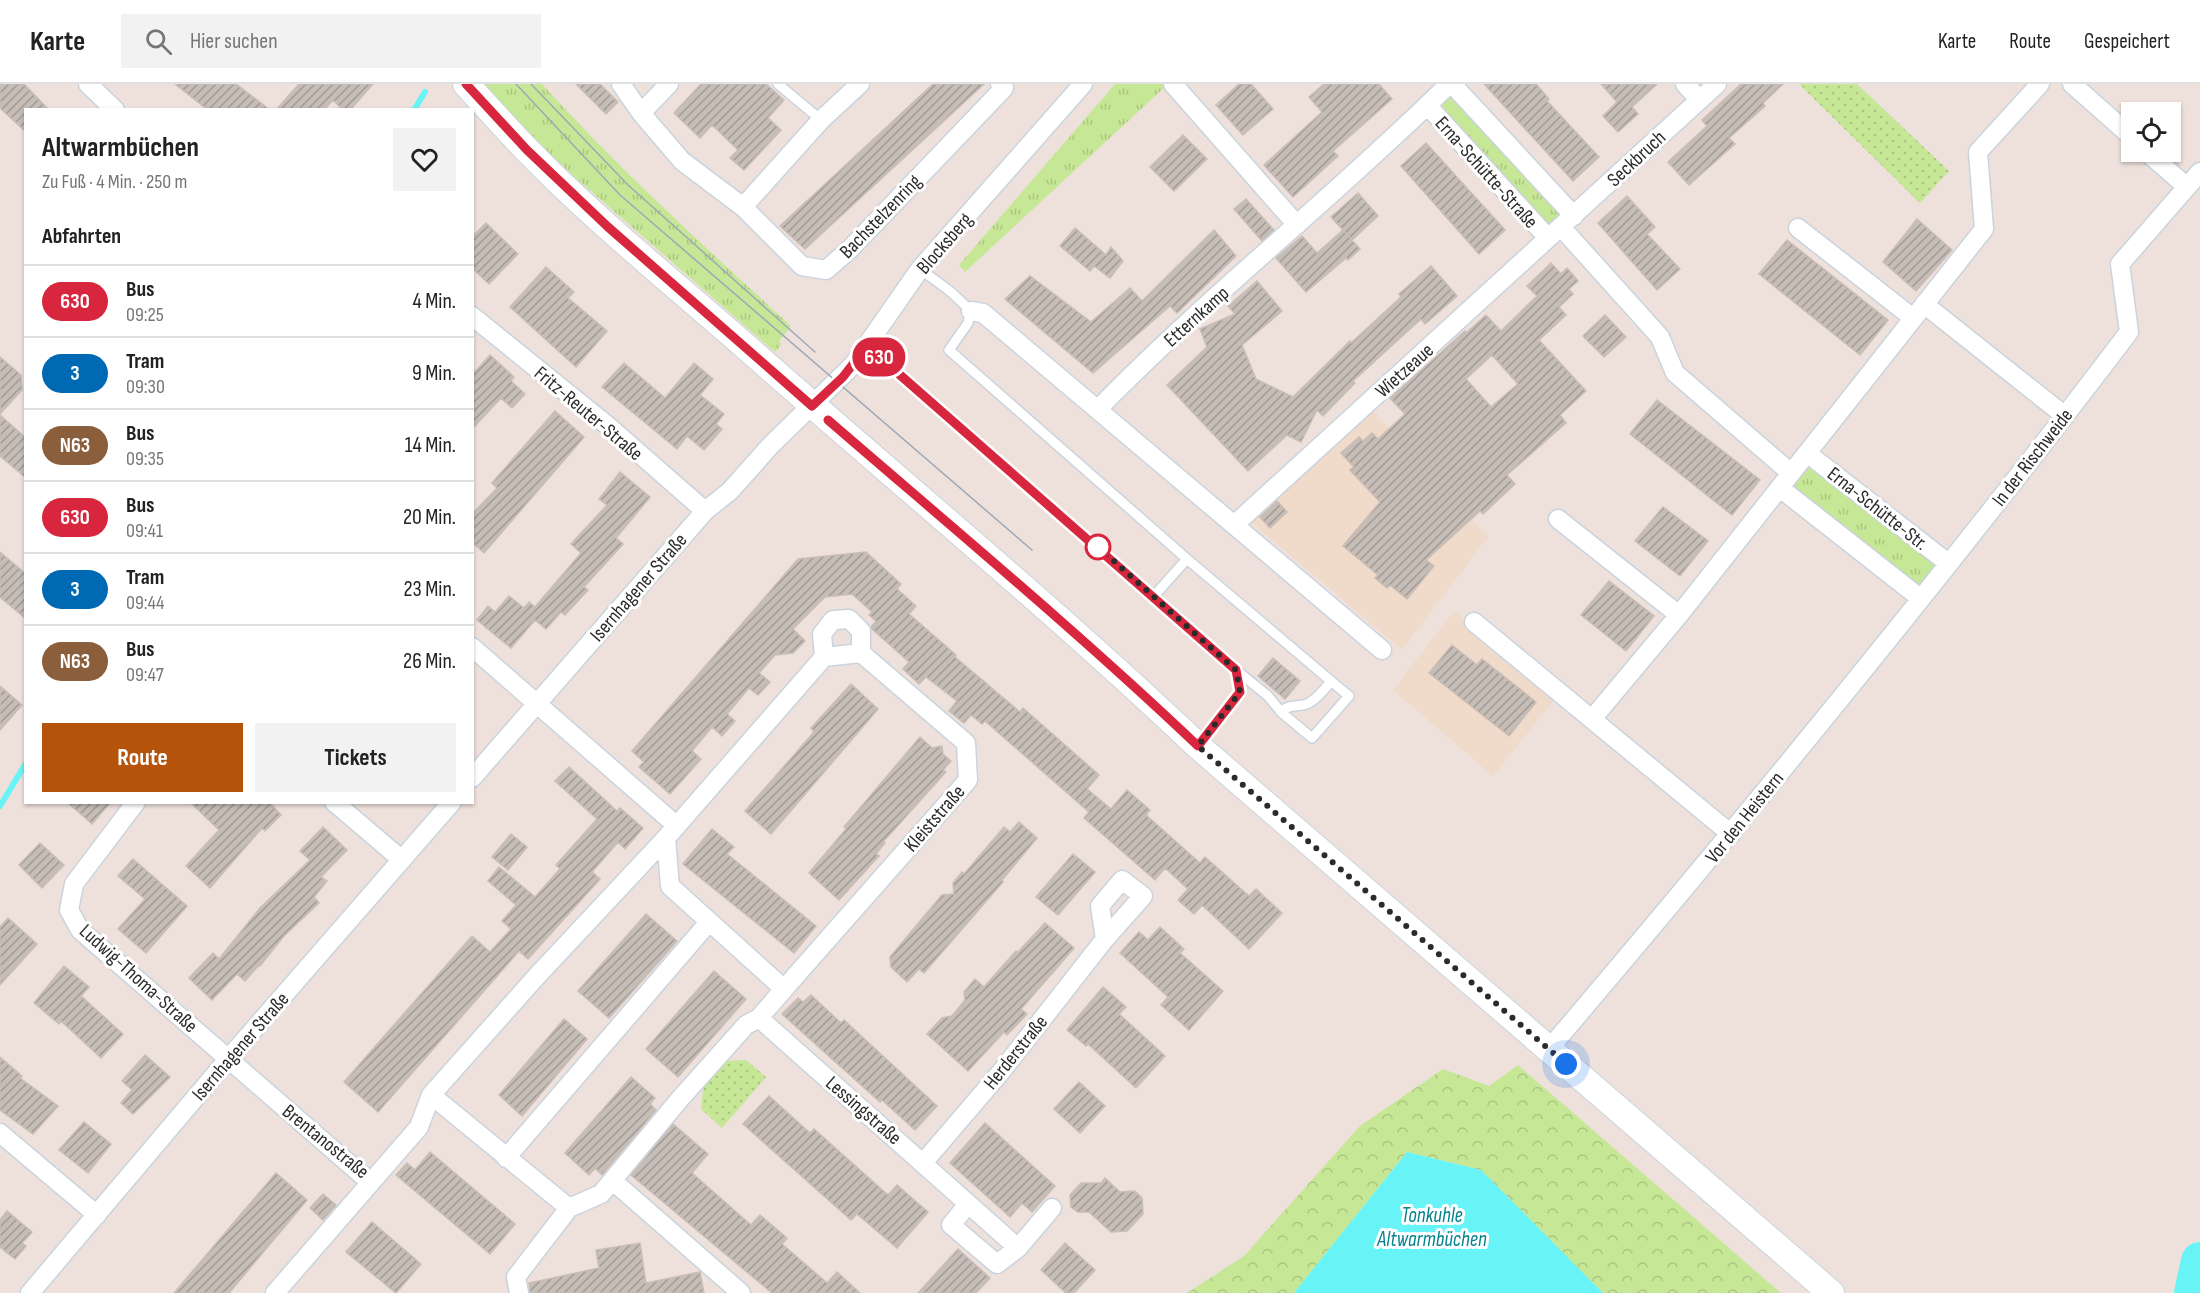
<!DOCTYPE html>
<html lang="de">
<meta charset="utf-8">
<style>
:root{--surface:#fff;--page:#f2f2f2;--text:#222;--muted:#767676;--line:#e0e0e0;--accent:#b45309}
body{margin:0;font-family:"Sofia Sans Condensed",sans-serif;background:var(--page);color:var(--text);height:100vh;display:flex;flex-direction:column;font-size:22px;white-space:nowrap}
*{box-sizing:border-box;margin:0}
p{font-size:20px;color:var(--muted)}
.icon{flex:none;width:33px;height:33px;fill:none;stroke:currentColor;stroke-width:2;stroke-linecap:round;stroke-linejoin:round}
.map{position:relative;flex:1;overflow:hidden}
.drawer{position:absolute;left:24px;top:24px;width:450px;height:696px;display:flex;flex-direction:column;background:var(--surface);border-radius:0px;box-shadow:0 2px 4px #0004}
.drawer>*{flex:none}
.badge{padding:0 12px;border-radius:20px;font-size:21px;line-height:39px}
.controls{position:absolute;left:2121px;top:18px;display:grid;gap:12px}
.controls a{display:grid;place-items:center;width:60px;height:60px;border-radius:0px;background:var(--surface);box-shadow:0 2px 4px #0004;font-size:30px}
.you{position:absolute;width:30px;height:30px;margin:-15px;border:4px solid #fff;border-radius:50%;background:#1a73e8;box-shadow:0 0 0 9px #1a73e833}
.map>.badge{position:absolute;translate:-50% -50%;box-shadow:0 0 0 3px #fff}
h2{padding:0 18px;font-size:22px;line-height:54px}
.round{display:grid;place-items:center;flex:none;width:63px;height:63px;border-radius:0px;background:var(--page)}
.head{display:flex;align-items:center;justify-content:space-between;height:102px;padding:0 18px}
h1{font-size:28px;font-weight:700;line-height:45px}
.action{display:flex;gap:12px;margin-top:auto;padding:12px 18px}
.action a{flex:1;height:69px;border-radius:0px;background:var(--accent);color:#fff;font-size:24px;font-weight:700;line-height:69px;text-align:center}
.action a+a{background:var(--page);color:var(--text)}
ul{padding:0;list-style:none}
li{display:flex;align-items:center;gap:18px;height:72px;padding:0 18px;border-top:2px solid var(--line)}
li div{flex:1}
li b{display:block;font-size:22px}
li em{font-style:normal}
li .badge{min-width:66px;font-weight:700;text-align:center}
header{display:flex;align-items:center;gap:36px;box-sizing:border-box;height:84px;padding:0 30px;background:var(--surface);border-bottom:2px solid var(--line)}
header strong{font-size:28px}
nav{display:flex;gap:33px;margin-inline-start:auto;font-size:21px}
.search{width:420px;height:54px;background:var(--page);display:flex;align-items:center;gap:15px;box-sizing:border-box;padding:0 21px;border-radius:0px;color:var(--muted);font-size:22px}
.map>svg:first-child{display:block}
</style>
<header>
<strong>Karte</strong>
<div class="search"><svg class="icon" aria-label="search" viewBox="0 0 24 24"><circle cx="10" cy="10" r="6"/><path d="M15 15l6 6"/></svg>Hier suchen</div>
<nav><a>Karte</a><a>Route</a><a>Gespeichert</a></nav>
</header>
<div class="map">
<svg width="2200" height="1209" viewBox="0 0 2200 1209">
<defs>
<pattern id="grass-tufts" width="24" height="20" patternUnits="userSpaceOnUse" patternTransform="scale(1.5)"><rect width="24" height="20" fill="#c6e795"/><path d="M3 7l-1-3M5 7V3M7 7l1-3M15 17l-1-3M17 17v-4M19 17l1-3" fill="none" stroke="#aac681"/></pattern>
<pattern id="forest-crowns" width="20" height="18" patternUnits="userSpaceOnUse" patternTransform="scale(1.5)"><rect width="20" height="18" fill="#c6e795"/><path d="M2 6a3 3 0 1 1 6 0M12 15a3 3 0 1 1 6 0" fill="none" stroke="#aac681"/></pattern>
<pattern id="park-dots" width="8" height="8" patternUnits="userSpaceOnUse" patternTransform="scale(1.5)"><rect width="8" height="8" fill="#c6e795"/><path d="M2 2h.1M6 6h.1" fill="none" stroke="#aac681" stroke-width="1.8" stroke-linecap="round"/></pattern>
<pattern id="building-hatch" width="6" height="6" patternUnits="userSpaceOnUse" patternTransform="scale(1.5)"><rect width="6" height="6" fill="#c6bdb7"/><path d="M-1 1l2-2M0 6l6-6M5 7l2-2" fill="none" stroke="#a19a95"/></pattern>
</defs>
<rect width="100%" height="100%" fill="#eee1dc"/>
<path fill="#f0daca" d="M1369,323L1488,453L1402,566L1257,443L1251,435Z
M1454,527L1558,611L1493,692L1393,606Z"/>
<path fill="url(#grass-tufts)" d="M482,0H542C620,86 706,164 791,242L779,257L781,261L775,268L545,67Z
M1115,0H1163L1165,3L965,188L959,181Z
M1452,7L1567,131L1549,147L1434,24Z
M1808,375L1941,479L1919,508L1786,403Z"/>
<path fill="url(#forest-crowns)" d="M1518,981L1781,1209H1603L1481,1086L1407,1068L1294,1209H1187L1244,1172L1360,1042L1443,985L1489,1002Z"/>
<path fill="url(#park-dots)" d="M1799,0H1857L1949,87L1920,119Z
M746,976L766,993L722,1044L701,1025L704,999L724,977Z"/>
<path fill="#68f4f6" d="M1407,1068L1481,1086L1603,1209H1294Z"/>
<g fill="none" stroke-linecap="round" stroke-linejoin="round">
<path stroke="#68f4f6" stroke-width="6" d="M414,26L425,8
M0,722L26,679"/>
<path stroke="#68f4f6" stroke-width="38" d="M2193,1209L2200,1177"/>
</g>
<path fill="url(#building-hatch)" stroke="#c9bdb5" stroke-width="1.5" fill-rule="evenodd" d="M0,0H24L49,26H26V48L0,24Z
M175,0H236L270,26H208Z
M299,0H373L350,26H343L333,16L324,26H276Z
M576,0H600L618,18L606,30Z
M701,0H766L784,16L768,34L781,46L744,86L730,74L738,66L712,41L700,54L674,29Z
M933,0H984L805,165L780,142Z
M1239,0H1251L1273,25L1243,51L1216,21Z
M1324,0H1379L1392,15L1333,67L1338,72L1293,113L1264,81L1322,28L1309,13Z
M1484,0H1536L1549,15L1547,17L1599,73L1573,97Z
M1601,0H1657L1632,23L1638,30L1618,48L1603,32L1617,18Z
M1741,0H1783L1763,19L1765,22L1729,54L1735,60L1689,101L1668,78L1707,42L1702,36Z
M1183,51L1207,75L1174,107L1150,83Z
M1426,59L1505,146L1479,170L1401,82Z
M1358,109L1378,132L1352,156L1331,133Z
M1627,112L1655,143L1647,150L1680,185L1657,206L1598,139Z
M1246,115L1274,146L1262,157L1234,125Z
M1917,135L1952,166L1916,207L1883,178Z
M486,139L518,170L489,200L472,184V153Z
M1075,144L1106,171L1111,163L1123,177L1110,194L1094,182L1090,187L1060,162Z
M1214,146L1236,172L1177,229L1170,222L1093,289L1005,215L1030,192L1091,238L1130,204L1142,217Z
M1343,146L1360,165L1348,176L1346,174L1306,208L1276,174L1302,152L1317,169Z
M1787,156L1888,236L1860,271L1759,190Z
M1551,179L1561,190L1567,184L1578,197L1569,205L1573,210L1559,223L1566,231L1539,256L1586,307L1560,331L1566,339L1507,391L1515,400L1483,430L1480,427L1426,476L1434,482L1407,515L1390,501L1387,504L1375,494L1378,491L1343,462L1380,418L1350,386L1354,383L1341,369L1359,353L1363,357L1372,349L1378,355L1405,330L1390,314L1465,247L1466,249L1486,231L1501,247L1537,212L1527,202ZM1492,271L1518,300L1491,323L1466,295Z
M1431,182L1457,212L1425,240L1421,235L1353,297L1355,299L1323,332L1317,326L1301,358L1287,351L1248,387L1167,301L1207,263L1200,245L1235,230L1228,222L1257,197L1282,227L1242,261L1256,295L1293,313L1350,257L1351,259L1401,213L1399,210Z
M546,183L574,208L568,214L607,247L576,283L510,223Z
M1605,231L1626,253L1604,273L1583,252Z
M490,271L514,293L511,297L525,310L512,324L501,314L472,345V291Z
M0,273L21,291L22,306L0,330Z
M624,279L665,314L694,279L713,295L700,311L724,330L716,340L722,345L704,366L687,352L677,365L602,303Z
M1657,316L1760,396L1732,431L1630,350Z
M555,327L584,353L484,469L472,458V430L497,404L492,399Z
M0,331L26,354V394L0,372Z
M620,388L650,413L616,454L623,460L584,503L588,506L565,531L561,528L546,545L535,536L511,564L477,536L488,522L495,528L509,512L524,524L529,518L535,523L581,469L571,460L607,421L599,415Z
M1277,417L1287,428L1270,444L1260,433Z
M1663,423L1708,457L1680,492L1635,457Z
M0,468L26,490V535L0,513Z
M866,468L901,500L897,505L916,522L909,530L956,571L955,573L1020,628L1023,624L1099,691L1087,705L1111,725L1127,706L1150,726L1146,731L1200,779L1205,773L1249,812L1256,805L1282,829L1249,865L1202,821L1194,830L1178,816L1188,805L1165,784L1155,796L1084,734L1089,728L985,637L982,640L971,631L964,639L949,627L957,617L926,593L919,600L903,585L909,578L872,545L871,543L876,537L869,531L872,528L852,510L825,513L793,545L805,557L793,569L775,571L759,589L770,598L758,611L749,604L727,630L735,637L722,652L712,643L692,667L701,675L670,710L639,683L644,678L632,667L798,475Z
M1609,497L1654,532L1626,567L1581,531Z
M1452,561L1477,581L1482,575L1536,618L1509,652L1429,589Z
M1273,574L1300,597L1285,615L1258,592Z
M851,600L878,625L771,750L745,727L814,648L811,644Z
M0,602L22,621L0,646Z
M920,653L932,664L942,662L943,670L951,677L943,686L946,688L883,758L885,759L876,770L879,772L839,816L809,789L846,745L844,743Z
M569,683L617,727L620,724L643,744L625,765L618,758L592,788L600,795L528,875L519,867L378,1028L344,998L472,852L490,868L511,845L502,837L516,821L488,797L499,783L535,813L560,785L556,781L597,735L555,697Z
M67,718H111L92,740Z
M190,718H269L281,731L265,747L262,744L210,804L186,782L219,746Z
M1019,738L1037,754L1002,796L1003,798L924,889L919,885L907,898L891,883L890,873L942,811L954,810L953,799L962,788L964,790L1004,743L1010,748Z
M323,743L347,766L321,793L327,797L314,813L319,819L284,852L260,882L259,881L245,897L237,890L212,916L189,894L213,869L219,875L260,824L310,776L300,767Z
M712,745L734,763L727,770L816,842L794,869L683,780Z
M511,750L527,763L508,786L492,773Z
M40,759L64,781L42,804L19,781Z
M1073,770L1095,788L1058,831L1036,813Z
M133,775L187,822L146,869L118,845L145,815L118,792Z
M646,830L677,857L609,934L578,907Z
M8,834L37,860L0,901V843Z
M1045,839L1074,864L1021,925L1027,930L1007,951L1004,948L968,987L927,950L942,934L952,932L965,916L964,908L975,895L984,903L1016,867L1018,868Z
M1160,843L1184,865L1180,869L1223,907L1189,946L1161,921L1168,913L1120,869L1139,848L1148,856Z
M64,882L89,903L81,912L123,950L101,974L61,937L59,940L34,919Z
M714,887L746,915L678,993L646,965Z
M1103,903L1126,923L1119,930L1165,972L1136,1004L1088,960L1086,962L1067,946Z
M811,911L841,939L844,936L937,1022L915,1046L882,1016L880,1018L782,930L798,914L803,918Z
M564,935L587,955L522,1032L499,1011Z
M145,971L170,993L133,1030L121,1019L132,1006L122,997Z
M0,973L22,992L20,994L58,1022L33,1050L0,1026Z
M631,993L655,1014L650,1020L656,1026L602,1091L595,1084L589,1091L565,1069Z
M1079,998L1105,1022L1080,1049L1054,1025Z
M769,1012L810,1049L814,1045L888,1111L897,1101L928,1128L897,1164L857,1130L851,1136L743,1040Z
M84,1038L111,1060L88,1089L59,1066Z
M985,1039L1055,1102L1032,1128L1022,1119L1010,1133L950,1079Z
M673,1040L708,1070L692,1089L751,1141L760,1131L787,1154L782,1160L827,1199L837,1188L860,1209H772L631,1091Z
M430,1068L515,1140L490,1170L396,1091L407,1079L415,1086Z
M276,1089L307,1116L229,1209H174Z
M1105,1094L1120,1108L1135,1107L1142,1114L1143,1130L1127,1147L1111,1148L1089,1128H1078L1071,1123L1070,1111L1081,1099H1101Z
M323,1110L336,1121L323,1136L310,1124Z
M7,1127L32,1148L22,1159L26,1162L15,1175L0,1163V1136Z
M372,1138L421,1180L396,1209L346,1168Z
M640,1159L646,1199L700,1188L704,1209H530L529,1199L599,1184L596,1166Z
M1065,1159L1095,1186L1074,1209H1066L1041,1186Z
M958,1165L990,1194L976,1209H918Z"/>
<g fill="none" stroke-linecap="round" stroke-linejoin="round">
<g stroke="#cad3dd" stroke-width="12">
<path id="lane" d="M778,0L821,36
M920,185L951,208L971,227L968,239L949,266L1187,475L1153,513
M867,262L1236,586L1240,608L1200,660
M1187,475L1331,597L1349,612L1312,654L1281,628C1289,619 1299,624 1309,619C1318,614 1325,605 1331,597
M1236,586L1268,612L1281,628"/>
</g>
<g stroke="#cad3dd" stroke-width="21">
<path id="street" d="M88,0L115,26
M621,0L641,29L682,77L743,123L821,36L860,0
M1173,0L1297,141
M1452,0L1574,132
M1685,0L1699,15
M2072,0L2132,53
M1427,21L1548,154
M641,29L669,0
M2147,68L2187,103
M743,123L802,182L826,186L850,165L1004,4L1000,0
M1561,143L1660,253L1675,289L1791,389
M1798,144L1913,234
M1924,220L2065,332
M971,227L983,229L1382,566
M472,232L608,342L705,427
M1098,325C1209,211 1336,112 1449,0
M1807,369L1948,479
M1780,404L1920,514
M1558,435L1679,531
M1234,441L1717,0
M1474,538L1731,750
M472,563L677,742
M824,573L822,550L833,536L849,535L861,547V569
M1592,635L1679,531L1984,145L1978,68L2040,0
M472,694L705,427L730,407L771,361L853,281L920,185L1083,0
M136,718L74,800L69,826L80,846L370,1098
M334,718L402,776
M759,934L1018,1164L1052,1124
M1549,965C1748,731 1943,493 2129,248L2120,180L2200,88
M431,1011L569,1124
M0,1049L97,1131
M506,1074L709,838
M923,1079L1000,989L1105,855L1143,812L1122,796L1100,822L1105,855
M613,1097L741,1209
M968,1120L951,1141L997,1180L1018,1164
M30,1209L229,974L452,718
M275,1209L419,1043L431,1011L536,893L666,754L824,573L861,569L966,659L968,696L784,905
M519,1209L516,1193L569,1124L601,1110L679,1016L746,941L759,934L784,905L670,802L666,754"/>
</g>
<g stroke="#cad3dd" stroke-width="28">
<path id="secondary" d="M466,0C486,22 506,44 527,66C592,133 666,193 737,255C891,391 1049,521 1198,662L1831,1209"/>
</g>
<use href="#lane" stroke="#fff" stroke-width="9"/>
<use href="#street" stroke="#fff" stroke-width="18"/>
<use href="#secondary" stroke="#fff" stroke-width="26"/>
<path stroke="#9ea8b6" stroke-width="1.5" d="M516,0L620,111L1032,466
M531,0L628,101L815,268"/>
</g>
<g fill="none" stroke-linecap="round" stroke-linejoin="round">
<g stroke="#fff" stroke-width="14">
<path id="line" d="M466,0L527,66L608,143L812,322L843,293L867,262L1236,586L1240,608L1198,662C1079,549 953,444 828,336"/>
</g>
<use href="#line" stroke="#d7263d" stroke-width="9"/>
<path stroke="#2b2b2b" stroke-width="6" stroke-dasharray="0 10.8" d="M1098,463L1236,586L1240,608L1198,662L1566,980"/>
</g>
<circle fill="#fff" stroke="#d7263d" stroke-width="3" cx="1098" cy="463" r="12"/>
<g text-anchor="middle" stroke-width="6" stroke-linejoin="round" paint-order="stroke">
<g font-size="20" fill="#2b2b2b" stroke="#fff">
<text transform="translate(1636 74) rotate(-43)" y="7">Seckbruch</text>
<text transform="translate(1487 88) rotate(48)" y="7">Erna-Schütte-Straße</text>
<text transform="translate(880 132) rotate(-46)" y="7">Bachstelzenring</text>
<text transform="translate(944 159) rotate(-49)" y="7">Blocksberg</text>
<text transform="translate(1196 232) rotate(-42)" y="7">Etternkamp</text>
<text transform="translate(1404 286) rotate(-42)" y="7">Wietzeaue</text>
<text transform="translate(589 329) rotate(40)" y="7">Fritz-Reuter-Straße</text>
<text transform="translate(2032 373) rotate(-52)" y="7">In der Rischweide</text>
<text transform="translate(1878 424) rotate(38)" y="7">Erna-Schütte-Str.</text>
<text transform="translate(638 503) rotate(-49)" y="7">Isernhagener Straße</text>
<text transform="translate(1744 733) rotate(-51)" y="7">Vor den Heistern</text>
<text transform="translate(934 734) rotate(-49)" y="7">Kleiststraße</text>
<text transform="translate(139 894) rotate(42)" y="7">Ludwig-Thoma-Straße</text>
<text transform="translate(240 962) rotate(-49)" y="7">Isernhagener Straße</text>
<text transform="translate(1015 968) rotate(-51)" y="7">Herderstraße</text>
<text transform="translate(864 1026) rotate(41)" y="7">Lessingstraße</text>
<text transform="translate(326 1057) rotate(39)" y="7">Brentanostraße</text>
</g>
<g font-size="21" font-style="italic" fill="#07828e" stroke="#fff">
<text x="1432" y="1138">Tonkuhle<tspan x="1432" dy="24">Altwarmbüchen</tspan></text>
</g>
</g>
</svg>
<div class="controls">
<a><svg class="icon" aria-label="locate" viewBox="0 0 24 24"><circle cx="12" cy="12" r="6"/><path d="M12 2v4M12 18v4M2 12h4M18 12h4"/></svg></a>
</div>
<div class="you" style="left:1566px;top:980px"></div>
<b class="badge" style="left:879px;top:273px;background:#d7263d;color:#fff">630</b>
<section class="drawer">
<div class="head"><div><h1>Altwarmbüchen</h1><p>Zu Fuß · 4 Min. · 250 m</p></div><a class="round"><svg class="icon" aria-label="heart" viewBox="0 0 24 24"><path d="M12 20l-8-8c-3-5 5-10 8-4 3-6 11-1 8 4z"/></svg></a></div>
<h2>Abfahrten</h2>
<ul>
<li><span class="badge" style="background:#d7263d;color:#fff">630</span><div><b>Bus</b><p>09:25</p></div><em>4 Min.</em></li>
<li><span class="badge" style="background:#0069b4;color:#fff">3</span><div><b>Tram</b><p>09:30</p></div><em>9 Min.</em></li>
<li><span class="badge" style="background:#8b5e3c;color:#fff">N63</span><div><b>Bus</b><p>09:35</p></div><em>14 Min.</em></li>
<li><span class="badge" style="background:#d7263d;color:#fff">630</span><div><b>Bus</b><p>09:41</p></div><em>20 Min.</em></li>
<li><span class="badge" style="background:#0069b4;color:#fff">3</span><div><b>Tram</b><p>09:44</p></div><em>23 Min.</em></li>
<li><span class="badge" style="background:#8b5e3c;color:#fff">N63</span><div><b>Bus</b><p>09:47</p></div><em>26 Min.</em></li>
</ul>
<div class="action"><a>Route</a><a>Tickets</a></div>
</section>
</div>
